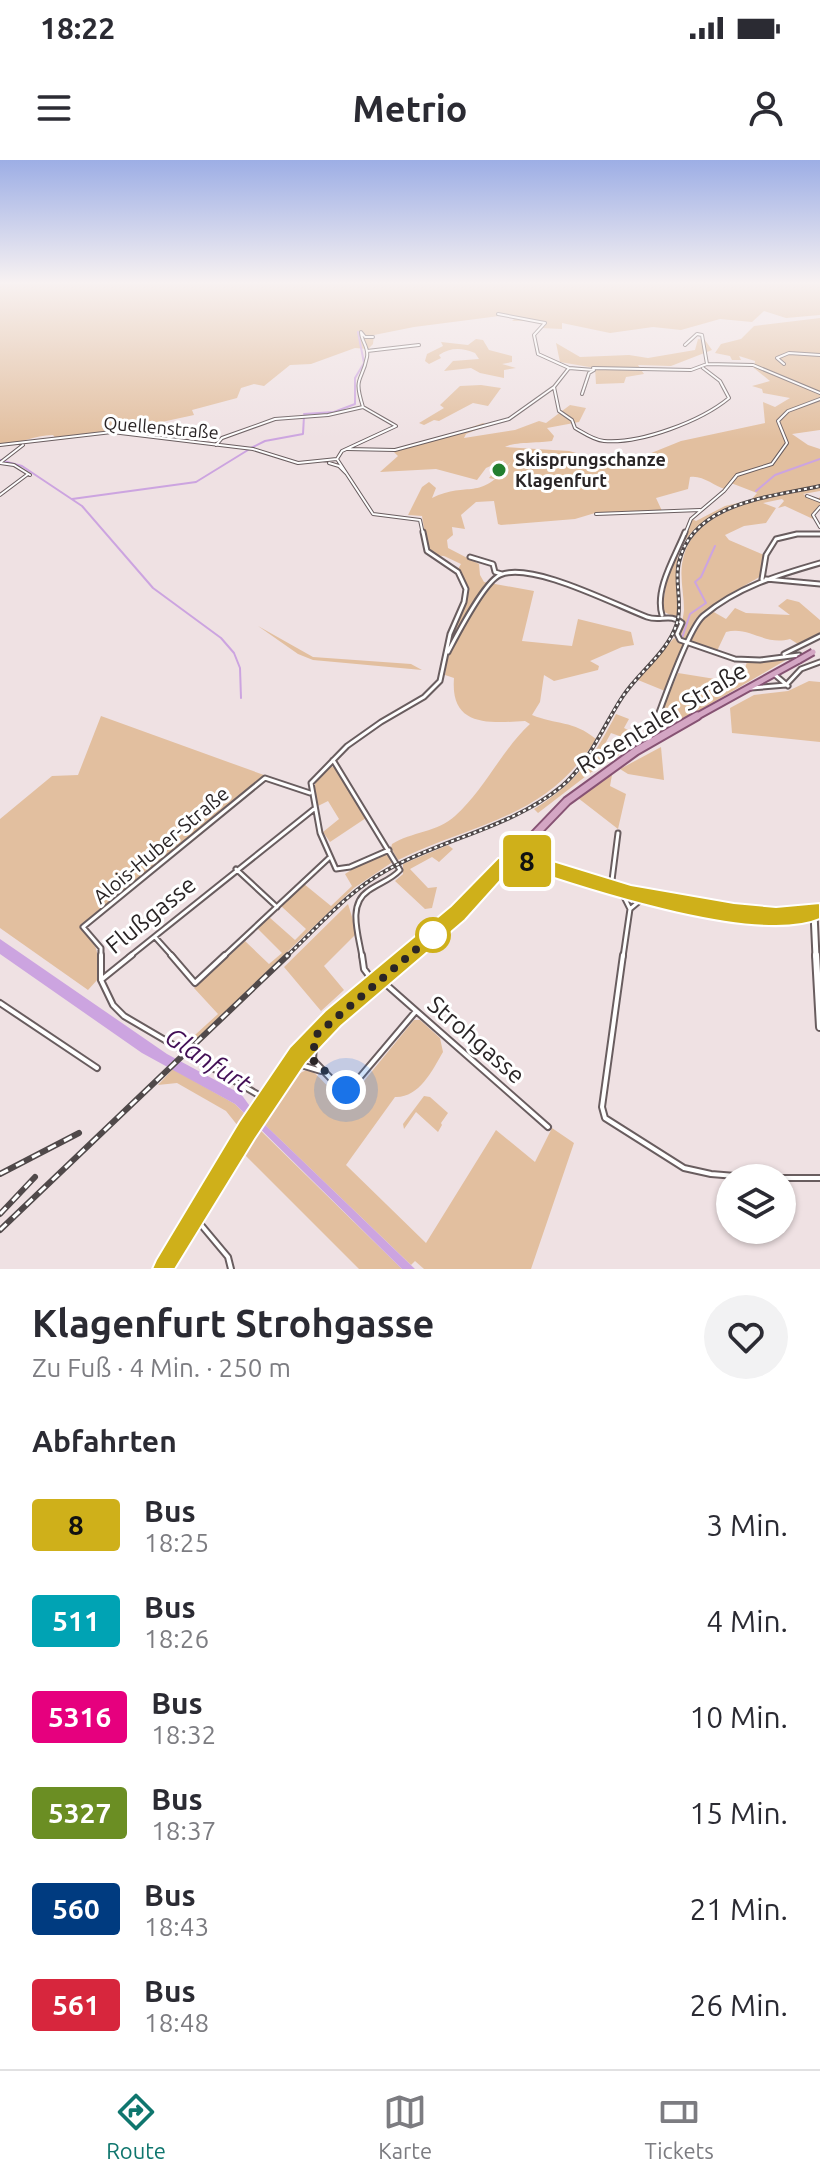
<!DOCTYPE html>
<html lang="de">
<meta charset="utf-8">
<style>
:root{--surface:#fff;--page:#f2f2f3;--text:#2b2b33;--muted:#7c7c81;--line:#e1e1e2;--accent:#0f766e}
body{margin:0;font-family:Ubuntu,sans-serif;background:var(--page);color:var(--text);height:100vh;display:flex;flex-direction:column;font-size:30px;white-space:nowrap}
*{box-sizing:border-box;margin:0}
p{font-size:26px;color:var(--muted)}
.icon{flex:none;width:44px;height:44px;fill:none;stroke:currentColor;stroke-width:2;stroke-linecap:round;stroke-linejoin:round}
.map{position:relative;height:1109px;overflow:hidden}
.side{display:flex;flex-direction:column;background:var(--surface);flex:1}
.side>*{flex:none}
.badge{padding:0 16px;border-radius:6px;font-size:28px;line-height:52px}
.buttons{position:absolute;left:716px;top:1004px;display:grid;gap:16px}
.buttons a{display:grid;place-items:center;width:80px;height:80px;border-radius:50%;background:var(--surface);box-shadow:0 2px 6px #0004;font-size:40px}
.you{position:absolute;width:40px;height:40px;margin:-20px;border:6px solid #fff;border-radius:50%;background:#1a73e8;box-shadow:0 0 0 12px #1a73e833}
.map>.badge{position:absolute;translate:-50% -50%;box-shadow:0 0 0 4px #fff}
h2{padding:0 32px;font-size:30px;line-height:72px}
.round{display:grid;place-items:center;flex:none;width:84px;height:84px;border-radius:42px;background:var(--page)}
.headline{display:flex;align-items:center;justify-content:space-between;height:136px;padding:0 32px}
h1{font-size:38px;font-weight:600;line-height:60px}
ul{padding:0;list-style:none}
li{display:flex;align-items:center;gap:24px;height:96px;padding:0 32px}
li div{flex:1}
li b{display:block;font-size:30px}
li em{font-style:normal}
li .badge{min-width:88px;font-weight:700;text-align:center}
.status{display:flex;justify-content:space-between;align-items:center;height:56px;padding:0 40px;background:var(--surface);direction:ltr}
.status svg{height:22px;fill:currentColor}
header{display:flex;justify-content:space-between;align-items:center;height:104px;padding:0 32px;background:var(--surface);font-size:36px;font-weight:600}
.dock{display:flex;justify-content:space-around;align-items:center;height:112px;border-top:2px solid var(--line);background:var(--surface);font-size:22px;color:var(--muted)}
.dock a{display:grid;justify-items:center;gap:4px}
.dock .current{color:var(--accent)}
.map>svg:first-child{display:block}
</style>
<div class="status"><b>18:22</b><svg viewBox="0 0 49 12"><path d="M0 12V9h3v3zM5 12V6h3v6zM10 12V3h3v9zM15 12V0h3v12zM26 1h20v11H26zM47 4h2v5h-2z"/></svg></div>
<header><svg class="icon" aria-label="menu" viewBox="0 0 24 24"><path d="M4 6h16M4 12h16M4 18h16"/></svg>Metrio<svg class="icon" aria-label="person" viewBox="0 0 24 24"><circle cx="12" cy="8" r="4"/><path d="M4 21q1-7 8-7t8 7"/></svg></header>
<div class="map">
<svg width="820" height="1109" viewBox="0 0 820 1109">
<rect width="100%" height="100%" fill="#efe1e3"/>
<path fill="#e2bf9f" d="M0,124H820V155L786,158L764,151L752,162L720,159L681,170L653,167L610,173L562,163V169L540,168L546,163L542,161H512L517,156L507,155L414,167L374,175L373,184L368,189L355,188L311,204L290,205L264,226L254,224L241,228L237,238L192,250L194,255L125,270L57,280L53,275C34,275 19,284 0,285Z
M820,158V270L792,274L808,285L820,289V325C775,336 686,345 677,402C674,421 680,439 677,458L662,451L667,418L692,359L696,361L725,346L751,340L757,333L731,323L725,329C714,326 703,315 690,317L688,329L656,338L663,353H595L575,359L501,365L498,364L494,341L476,342L461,355L465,369L452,367L453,375L447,380L448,388L479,404L480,415L484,422L534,431L522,481L572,486L578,459L631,472L634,485L622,487L590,501L599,506L598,510L554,521L544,515L540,542L532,555C556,565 573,560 596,579C546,659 476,662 398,700L391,688L392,684C411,672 438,672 455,656C485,629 501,591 530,564L525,561C489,563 450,567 454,518L445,515C447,502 448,489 451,476C458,452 477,432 458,409L461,404L444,396L432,395L427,388L422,356L408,355L422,327L429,322L436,328L432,338C470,320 479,343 511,302L494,319L489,318L504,300L486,308L477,320L436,309L380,312L398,296L392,290L450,275L483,263L488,265L466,274L464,278L515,270L539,261L546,263L570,245L586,248L579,262L547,268L554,276L552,281C540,283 512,282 505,287L569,291L594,298L622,300L639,298L681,281L765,263L763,242L775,247L790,238L763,233L762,229L752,226L770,221L754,208L755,201L739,196L741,200H732L730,196L715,193L721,184L741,179L754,166Z
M476,179L483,180L489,190L512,196V202L502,204L516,208L504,210V218L480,213L471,208L444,211L453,201L479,199L475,193C462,188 451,187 439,195L441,198L429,204L425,201L427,194L443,186L441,182L468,185Z
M698,179L705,180L712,190L671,206L638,205L644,214L626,217L624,223L596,224L595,208L560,202L556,183L580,197L629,195L648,198L695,190Z
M481,225L501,228L488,246L473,243L439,261L434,260L424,265L419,263L444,248L440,245L460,226Z
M820,327V331L803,334L817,340L820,337V345L812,355L813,359L785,346L778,348L784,341L782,339L763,343L776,348L766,363L744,366L725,375L729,380L764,395L761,416C733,433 699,447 687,479L680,478C680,469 683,460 684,450C684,433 679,416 683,399C695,344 775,338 820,327Z
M787,439L799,442L820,460V474L798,484L790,479C764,486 750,466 726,472L717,491L690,481L702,459L712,451L726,459L735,448L746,453L790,455L778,446Z
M258,466L313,497L411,504L422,510L313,500L298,494Z
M674,478L684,485L665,531L638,520Z
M791,497L683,560L661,553L678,513L740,523L747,502Z
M809,521L820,522V582L732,573L730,548L754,535L788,531Z
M616,554L629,559L624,568L634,573L625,578L611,573L601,591L609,594L624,583L630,588L590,613L538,653L534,649C576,623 594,597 616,554Z
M101,556L264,615L80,767C100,787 98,791 98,819L88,830L0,768V659L52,616L78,615Z
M661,587L664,620L628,614L620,609Z
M330,606L336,608L366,658L330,682L323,672L339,659L328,641L316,647C311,628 314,619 330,606Z
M612,615L610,626L626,634L618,669L578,638L605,616Z
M448,685L453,689L439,702L432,697L410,709L428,728L437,727L432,748L425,749L395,721L403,714V704Z
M385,693L394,701L354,728L185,890L176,883L184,885L218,854L194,828L245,781L269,804L282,793L258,769L269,757L295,780L306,769L281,746L304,724L331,746L352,726L345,714L373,696Z
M348,744L357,773L324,806L344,830L321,851L284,807Z
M414,860H420L440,878L443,892C432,911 419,938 395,937L346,1005L426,1083L496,970L535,1002L552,968L574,983L531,1109H424L415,1101L411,1105L262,962C274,945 289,915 309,909C324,918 336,944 355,932Z
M173,909L235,944L245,954L238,966L226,951L177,923L158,925Z
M424,936L430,937L448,953L441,963L442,965L438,972L416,952L404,969L403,964Z
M258,968L402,1109H359L243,993Z"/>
<path fill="#cca4e0" d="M0,779L167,894L241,934L260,960L415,1109H402L235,944L142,893L0,794Z"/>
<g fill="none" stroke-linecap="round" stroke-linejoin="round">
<path stroke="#cca4e0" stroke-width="2" d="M304,254L334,252L355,244V218L364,203L358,172
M251,288L265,281L303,274L304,256
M0,300L22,306L82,346L153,428L221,478L234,493L240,508L241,538
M756,331L775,315L820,299
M72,339L196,322L248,290
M682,478L690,454L706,443L695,422L701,417L715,386"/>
<g stroke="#695d5f" stroke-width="4">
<path id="minor-far2" d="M498,154L545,163L534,175L538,194L569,208L594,210L589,213L582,234
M685,185L697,174L702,175L707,204
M367,191L419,185
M707,204L753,205L820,233
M784,204L777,198L789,193L820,195
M593,208L691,210L707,204
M554,227L559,251L572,260L575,268C584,273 593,280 604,281C641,284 701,261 729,238L720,221L703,208
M0,285L112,272L253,289L298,303L337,299
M216,285L222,278L275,259L328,255L363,247
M347,289L395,290L509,259L554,227L569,208
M337,299L373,354L420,360L423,374
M337,299L342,291L396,266L363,247C353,215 362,223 367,197C369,187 361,181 361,172L365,177H373
M1,302L23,285
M0,303L14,305L30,315
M329,303L339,306L346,313
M0,335L28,314
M807,336L820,341
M820,347L813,355L820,367
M596,354L700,350
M685,374L691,359L724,331L737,315L772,304L787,283L778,261L788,251L820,239"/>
</g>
<g stroke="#695d5f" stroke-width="7">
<path id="minor-far1" d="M470,397L493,404L495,412L502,414
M762,419L766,395L776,379L797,374H820
M766,419L820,424
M662,455C654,429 676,395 685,372
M448,492C457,475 484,422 500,415C531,401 615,445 647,457C660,462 670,453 682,463L677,474L680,480L735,499L760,500L799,495
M784,494L820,476
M774,514L788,526
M751,528L786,525L801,509L820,502
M649,581C657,558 688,469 703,456C737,427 778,415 820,403
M333,600L400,710C391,720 379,723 368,731C347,745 359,776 362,797
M389,690L350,707L336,709L320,673L311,623L347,586L381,562L424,537L440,521L450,474L464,442L466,429L458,412L427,391L423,372
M236,709L277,747
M611,728L618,673
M622,733L630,749L623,797
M630,749L642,739
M155,777L173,797
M101,797V788L83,767L265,618L310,633
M129,797L314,649
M223,797L329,698"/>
</g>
<g stroke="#695d5f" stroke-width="8">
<path id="minor" d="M101,795V820
M132,795L101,820L113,845L124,856L262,937
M171,795L195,823L225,795
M362,795L364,809L373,821
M623,795L602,947L605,958L684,1008L711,1014L760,1018
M380,819L548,967
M0,843L97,908
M314,884L313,900L340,928L349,930L416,851
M290,909L301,905L321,911
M782,1018H820
M197,1060L228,1097L231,1109"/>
</g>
<g stroke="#695d5f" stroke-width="9">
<path id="tertiary-far1" d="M814,753L816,797"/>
</g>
<g stroke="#695d5f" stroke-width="10">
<path id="tertiary" d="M816,795L820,867"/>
</g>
<g stroke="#695d5f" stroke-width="10">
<path id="secondary" d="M518,689L541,703
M508,703C548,703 582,720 620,731C685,751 753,759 820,752"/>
</g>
<g stroke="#865273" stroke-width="9">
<path id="primary-far2" d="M694,558L799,500"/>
</g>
<g stroke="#865273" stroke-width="11">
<path id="primary-far1" d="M406,797L467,745L567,641L636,591L697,556"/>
</g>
<g stroke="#865273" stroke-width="13">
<path id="primary" d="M166,1109C210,1034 248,950 307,885C337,851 373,823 408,795"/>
</g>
<use href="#minor-far2" stroke="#fff" stroke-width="2"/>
<use href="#minor-far1" stroke="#fff" stroke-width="3"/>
<use href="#minor" stroke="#fff" stroke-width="4"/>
<use href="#tertiary-far1" stroke="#fff" stroke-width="5"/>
<use href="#tertiary" stroke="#fff" stroke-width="6"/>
<use href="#secondary" stroke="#ead2e2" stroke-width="6"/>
<use href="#primary-far2" stroke="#d4a6c4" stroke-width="5"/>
<use href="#primary-far1" stroke="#d4a6c4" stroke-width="7"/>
<use href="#primary" stroke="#d4a6c4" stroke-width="9"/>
<g stroke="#50494a" stroke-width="4">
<path id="rail-far1" d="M286,797C318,767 348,731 387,710C444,678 511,668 562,626C590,602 603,566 623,536C640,511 668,492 677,463C683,443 674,422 679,402C693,342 771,337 820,326"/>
</g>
<g stroke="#50494a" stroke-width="6">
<path id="rail" d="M0,1014L79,973
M0,1054L35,1017
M0,1070L288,795"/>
</g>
<use href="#rail-far1" stroke="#fff" stroke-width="2" stroke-dasharray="3" stroke-linecap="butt"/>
<use href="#rail" stroke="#fff" stroke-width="3" stroke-dasharray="9" stroke-linecap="butt"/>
<g stroke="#865273" stroke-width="9" stroke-linecap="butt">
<path id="primary-bridge" d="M799,500L813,492"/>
</g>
<use href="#primary-bridge" stroke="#d4a6c4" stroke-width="5"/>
</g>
<linearGradient id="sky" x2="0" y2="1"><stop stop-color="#9daee5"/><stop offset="0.44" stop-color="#f8f2f2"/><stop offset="1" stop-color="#f8f2f2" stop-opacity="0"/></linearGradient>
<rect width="820" height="279" fill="url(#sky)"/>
<path fill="#cfb01a" stroke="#fff" stroke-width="2" d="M527,693L631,725L734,743L776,747L820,743V759C760,785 595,732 527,709L509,711L465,760L341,866L306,903L255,979L175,1109H152L156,1100L239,962L290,887L325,851L451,746L498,698Z"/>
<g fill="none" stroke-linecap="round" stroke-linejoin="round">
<path stroke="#2a2526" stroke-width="8" stroke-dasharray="0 14.4" d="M346,930L313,900L315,876L433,775"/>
</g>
<circle fill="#237f2f" stroke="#fff" stroke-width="3" cx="499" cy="310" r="8"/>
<circle fill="#fff" stroke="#cfb01a" stroke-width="4" cx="433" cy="775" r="16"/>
<g text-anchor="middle" stroke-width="6" stroke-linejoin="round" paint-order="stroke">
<g font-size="18" fill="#2a2526" stroke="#fff">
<text transform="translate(161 268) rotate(5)" y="6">Quellenstraße</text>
</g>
<g font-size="18" font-weight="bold" fill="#2a2526" stroke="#fff" text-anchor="start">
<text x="515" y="306">Skisprungschanze<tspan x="515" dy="21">Klagenfurt</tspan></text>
</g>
<g font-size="20" fill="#2a2526" stroke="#fff">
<text transform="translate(161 685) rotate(-40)" y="7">Alois-Huber-Straße</text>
</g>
<g font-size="24" fill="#2a2526" stroke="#fff">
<text transform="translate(662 558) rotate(-31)" y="8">Rosentaler Straße</text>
<text transform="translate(151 755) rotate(-39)" y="8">Flußgasse</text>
<text transform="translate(476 880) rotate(41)" y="8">Strohgasse</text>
</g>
<g font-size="26" font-style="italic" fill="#420e56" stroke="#fff">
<text transform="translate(208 900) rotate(33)" y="9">Glanfurt</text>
</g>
</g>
</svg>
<div class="buttons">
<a><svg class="icon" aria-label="layers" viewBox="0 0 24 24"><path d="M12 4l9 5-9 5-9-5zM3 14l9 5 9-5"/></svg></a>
</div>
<div class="you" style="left:346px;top:930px"></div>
<b class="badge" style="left:527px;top:701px;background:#cfb01a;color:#111">8</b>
</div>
<section class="side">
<div class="headline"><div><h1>Klagenfurt Strohgasse</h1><p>Zu Fuß · 4 Min. · 250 m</p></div><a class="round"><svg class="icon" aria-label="heart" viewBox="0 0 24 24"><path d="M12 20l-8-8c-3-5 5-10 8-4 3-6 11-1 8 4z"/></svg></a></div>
<h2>Abfahrten</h2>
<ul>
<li><span class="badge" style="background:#cfb01a;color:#111">8</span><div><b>Bus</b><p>18:25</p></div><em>3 Min.</em></li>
<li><span class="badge" style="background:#00a3b4;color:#fff">511</span><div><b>Bus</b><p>18:26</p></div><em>4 Min.</em></li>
<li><span class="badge" style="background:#e6007e;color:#fff">5316</span><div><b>Bus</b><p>18:32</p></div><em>10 Min.</em></li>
<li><span class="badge" style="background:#6b8e23;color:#fff">5327</span><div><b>Bus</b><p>18:37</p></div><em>15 Min.</em></li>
<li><span class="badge" style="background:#003b80;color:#fff">560</span><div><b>Bus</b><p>18:43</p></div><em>21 Min.</em></li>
<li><span class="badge" style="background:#d7263d;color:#fff">561</span><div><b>Bus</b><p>18:48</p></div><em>26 Min.</em></li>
</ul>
</section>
<nav class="dock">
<a class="current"><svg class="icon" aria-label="directions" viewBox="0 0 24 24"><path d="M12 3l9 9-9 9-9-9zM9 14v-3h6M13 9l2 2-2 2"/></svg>Route</a>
<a><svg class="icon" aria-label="map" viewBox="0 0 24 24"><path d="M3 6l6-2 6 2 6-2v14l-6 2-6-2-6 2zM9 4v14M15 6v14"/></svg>Karte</a>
<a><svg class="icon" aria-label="tickets" viewBox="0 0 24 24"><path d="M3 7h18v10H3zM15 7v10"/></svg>Tickets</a>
</nav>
